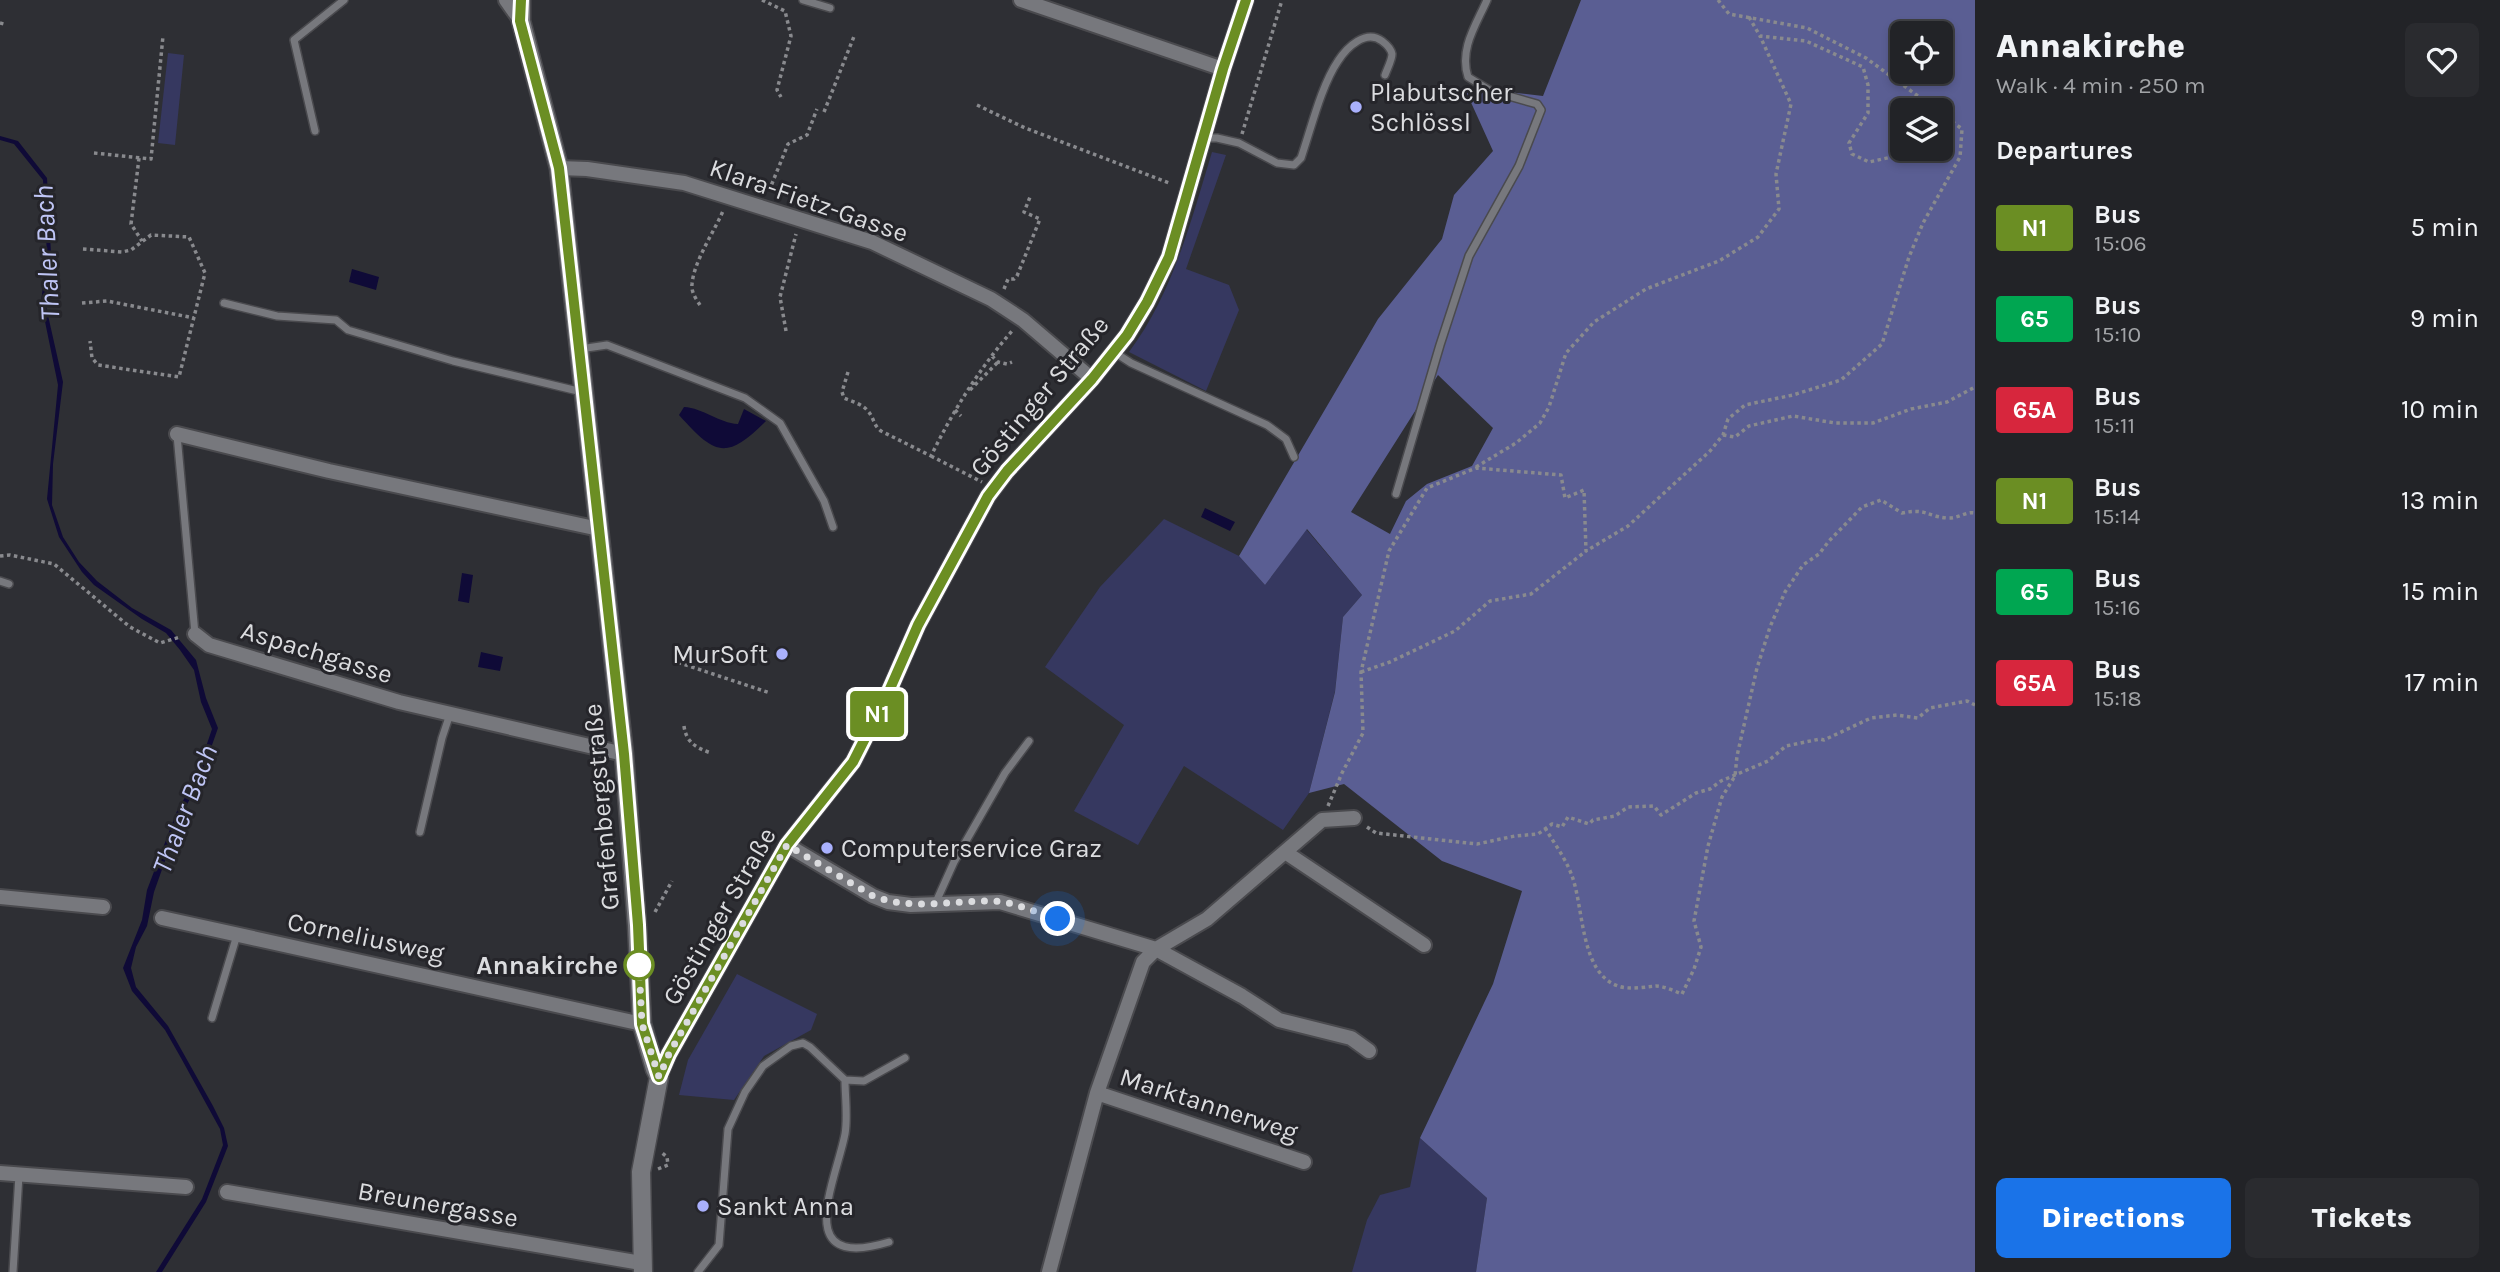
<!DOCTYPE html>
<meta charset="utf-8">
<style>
:root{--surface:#222327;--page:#2a2b2f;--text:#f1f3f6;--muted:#a2a4a7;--line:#3f4044;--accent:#1a73e8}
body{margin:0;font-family:Karla,sans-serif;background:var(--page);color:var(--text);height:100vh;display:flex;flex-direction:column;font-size:26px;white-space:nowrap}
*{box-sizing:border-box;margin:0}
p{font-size:23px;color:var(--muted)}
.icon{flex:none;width:38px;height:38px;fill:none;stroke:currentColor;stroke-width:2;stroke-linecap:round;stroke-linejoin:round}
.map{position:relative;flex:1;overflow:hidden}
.details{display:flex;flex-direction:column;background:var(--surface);width:525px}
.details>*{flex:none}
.badge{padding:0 14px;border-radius:5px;font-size:24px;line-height:46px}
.tools{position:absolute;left:1890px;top:21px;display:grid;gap:14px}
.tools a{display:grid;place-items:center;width:63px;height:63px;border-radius:10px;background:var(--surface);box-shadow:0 4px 10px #0003,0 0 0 2px var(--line);font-size:35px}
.you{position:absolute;width:35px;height:35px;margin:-18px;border:5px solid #fff;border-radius:50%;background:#1a73e8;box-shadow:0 0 0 10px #1a73e833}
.map>.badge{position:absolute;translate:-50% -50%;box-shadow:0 0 0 4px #fff}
h2{padding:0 21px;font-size:26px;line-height:63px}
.round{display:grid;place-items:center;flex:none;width:74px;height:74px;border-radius:10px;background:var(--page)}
.overview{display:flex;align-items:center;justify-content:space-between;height:119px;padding:0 21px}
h1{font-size:33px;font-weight:800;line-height:52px}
.cta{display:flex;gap:14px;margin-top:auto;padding:14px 21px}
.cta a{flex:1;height:80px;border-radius:10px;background:var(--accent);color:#fff;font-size:28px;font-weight:800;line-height:80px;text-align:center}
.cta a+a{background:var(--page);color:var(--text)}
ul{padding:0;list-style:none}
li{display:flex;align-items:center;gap:21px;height:91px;padding:0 21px}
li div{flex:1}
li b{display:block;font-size:26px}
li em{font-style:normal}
li .badge{min-width:77px;font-weight:700;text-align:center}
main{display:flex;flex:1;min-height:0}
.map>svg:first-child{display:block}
</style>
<main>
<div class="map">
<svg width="1975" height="1272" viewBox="0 0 1975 1272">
<rect width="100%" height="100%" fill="#2e2f34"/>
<path fill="#363860" d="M168,53L184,55L175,145L158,143Z
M1212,152L1226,155L1186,269L1229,285L1239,310L1206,391L1129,352C1173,293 1191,221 1212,152Z
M1164,519L1239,556L1265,585L1306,529L1362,595L1343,617L1335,691L1309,793L1283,830L1184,766L1138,845L1074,811L1124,725L1045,667L1100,587Z
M737,974L817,1014L811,1030L764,1056L734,1100L679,1095L688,1060Z
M1420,1138L1487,1198L1476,1272H1352L1367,1220L1380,1195L1410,1187Z"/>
<path fill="#5a5e93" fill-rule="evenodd" d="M1581,0H1975V1272H1476L1487,1198L1420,1138L1493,984L1522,891L1442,861L1344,784L1309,793L1335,692L1343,617L1362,595L1307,529L1265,585L1239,556L1378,319L1442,239L1454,195L1493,151L1464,87L1543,96ZM1902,33H1941V72H1902ZM1902,110H1941V149H1902ZM1438,375L1493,428L1472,466L1427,484L1406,501L1390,534L1351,512Z"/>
<path fill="#0f0a37" d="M0,136L18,141L47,178L51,254L45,302L63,382L53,464L52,505L63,537L79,562L97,581L132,608L171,630L196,660L206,698L218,728L198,785L182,813L154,892L147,926L136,947L131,968L136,987L168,1026L213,1106L224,1128L228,1146L206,1202L162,1272H156L202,1199L223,1145L220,1129L181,1058L165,1030L132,991L123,968L142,920L147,890L177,811L194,782L212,729L201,702L194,670L180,650L166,633L142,619L94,585L82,572L59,537L47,499L58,385L41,302L47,255L43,180L14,144L0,140Z
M352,269L379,277L376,290L349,282Z
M684,407C703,408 719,423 738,424L744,409L766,421C726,461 715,455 679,415Z
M1205,508L1235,522L1230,531L1201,517Z
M462,573L473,575L469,603L458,601Z
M481,652L503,657L500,671L478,667Z"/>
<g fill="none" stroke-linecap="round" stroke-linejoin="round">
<g stroke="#4a4a4e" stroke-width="10">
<path id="service" d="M803,0L830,8
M315,131L294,40L344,0
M1205,138H1217L1239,143L1277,163L1294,165L1301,158C1311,129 1321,86 1338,61C1347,47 1366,29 1382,41C1386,44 1391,49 1392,54C1392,60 1387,69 1385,75
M224,303L277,316L336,320L348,330L453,361L582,392
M580,349L607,345L745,398L780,423L824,501L833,527
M1114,352L1131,363L1267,425L1286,439L1294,457
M177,435L195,634
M1396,494L1440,345L1469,256L1519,166L1541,110L1537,104L1491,91L1468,77C1459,49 1476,25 1487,0
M0,581L9,584
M420,832L442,738L450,714
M936,902L954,862L1005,773L1029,741
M212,1018L237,935
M845,1080L864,1081L905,1058
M13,1272L19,1175
M698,1272L719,1245L728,1129L745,1092L763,1066L791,1046L803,1043L810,1047L845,1080C845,1097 848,1117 845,1134C836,1181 790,1272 889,1242"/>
</g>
<g stroke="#4a4a4e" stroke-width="18">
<path id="minor" d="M506,0L521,21
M1021,0L1223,69
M559,168L587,169L684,183L872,242L991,299L1023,320L1092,379
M177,434L329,471L599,529
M195,634L209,645L399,702L624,754
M787,845L873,896L888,902L911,905L1000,902L1156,949L1242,996L1279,1020L1351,1038L1369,1051
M1285,852L1424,945
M0,897L103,907
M162,918L642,1024
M659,1077L669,1054L787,845L853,762L889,691L918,625L988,496L1007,471L1092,379L1127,335L1147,302L1169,257L1223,69L1246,0
M1097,1093L1304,1162
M0,1173L186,1187
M227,1192L641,1263
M1049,1272L1097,1093L1143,962L1156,949L1207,919L1322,820L1354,818"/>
</g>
<g stroke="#4a4a4e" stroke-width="21">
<path id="tertiary" d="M521,0V21L559,168L624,754L637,925L642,1024L655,1069L659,1077L641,1172L643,1272"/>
</g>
<path stroke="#898a8e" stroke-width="3.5" stroke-dasharray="3.5 3.5" stroke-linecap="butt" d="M762,0L785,11L791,36L777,90L781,97
M1718,0L1729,14L1807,28L1866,58L1937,110
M1749,17L1760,36L1806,41L1863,67L1868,85V113L1849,143L1852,154L1869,162L1901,155L1909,149
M0,23L4,24
M977,105L1025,128L1169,183
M824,112L855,34
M1941,122L1946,117
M1242,134L1282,0
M94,153L151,159L163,36
M139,158L131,224L142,241
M769,191L788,144L807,135L817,109
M83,249L122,252L131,250L151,235L189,237L205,273L179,377L98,365L92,358L90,341
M1004,289L1008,279H1014L1017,276L1040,219L1024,212L1030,197
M82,303L107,301L194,318
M700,305C696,299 691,292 692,284C694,261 714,232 723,211
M786,331L780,297L796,234
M992,356L998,362L1007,364L1012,362
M848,372L842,392L844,398C851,401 862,404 867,410C874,417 873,425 881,431L931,456C953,411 979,369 1012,331
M970,390L998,362
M955,410L961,416
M1723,435L1735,437L1749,426L1793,416L1835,423H1873L1911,409L1947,402L1975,387
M931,456L982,482
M1476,467L1516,443L1540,423L1549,407L1566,353L1594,322L1646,289L1719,261L1758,237L1779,209L1776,174L1791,104L1760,36
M0,556L10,555L54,564L130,627L160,643L180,637
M678,647L680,663L770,693
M1361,672L1390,662L1455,631L1490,601L1531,594L1586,551
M684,726C686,742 696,748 711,753
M1328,806L1342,773L1363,733L1361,672L1389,551L1427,488L1476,468L1561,475L1565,498L1584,490L1586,551L1628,526L1710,451L1723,435L1728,419L1745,405L1793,395L1841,380L1882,344L1909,257L1923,223L1960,157L1962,129L1941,113
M1367,827L1376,833L1477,844L1515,836L1538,834L1552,824L1562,827L1568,817L1589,824L1593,820L1615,816L1628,807L1654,806L1661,815L1696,793L1710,789L1721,781L1768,761L1786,746L1820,739L1824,740L1871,718L1897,715L1918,718L1930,708L1967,701L1975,705
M1545,828C1554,843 1566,859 1572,876C1584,908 1580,973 1618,986C1629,990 1644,987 1656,986C1664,986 1674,991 1682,994L1694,969L1701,947L1694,921L1708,846L1722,797L1735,776L1737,756L1757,668L1770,627L1785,592L1803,565L1819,554L1829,541L1862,507L1881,500L1902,513C1926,508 1926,516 1947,518C1958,519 1966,511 1975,513
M655,912L672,881
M658,1169L668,1165L667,1157L661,1152"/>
<use href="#service" stroke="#77787d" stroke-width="7"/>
<use href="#minor" stroke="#77787d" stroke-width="14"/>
<use href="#tertiary" stroke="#77787d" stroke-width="18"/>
</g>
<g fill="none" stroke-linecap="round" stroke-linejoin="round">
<g stroke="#fff" stroke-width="16">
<path id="line" d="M521,0L520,21L559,168L624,754L638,925L642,1024L659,1077L669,1054L787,845L853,762L889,691L918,625L988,496L1007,471L1092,379L1127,335L1147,302L1169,257L1223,69L1246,0"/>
</g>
<use href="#line" stroke="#6b8e23" stroke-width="10"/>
<path stroke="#dbdcdf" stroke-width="7" stroke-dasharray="0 12.6" d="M639,965L642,1024L659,1077L669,1054L787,845L873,896C912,911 953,900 994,901C1015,902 1037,913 1058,919"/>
</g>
<g fill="#a9b0fc" stroke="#25252a" stroke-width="2.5">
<circle cx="1356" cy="107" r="7"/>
<circle cx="782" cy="654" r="7"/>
<circle cx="827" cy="848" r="7"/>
<circle cx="703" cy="1206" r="7"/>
</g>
<circle fill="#fff" stroke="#6b8e23" stroke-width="3.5" cx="639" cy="965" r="14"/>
<g text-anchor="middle" stroke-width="6" stroke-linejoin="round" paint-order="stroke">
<g font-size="26" fill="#dbdcdf" stroke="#25252a" text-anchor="start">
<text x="1370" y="101">Plabutscher<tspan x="1370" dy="30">Schlössl</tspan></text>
<text x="768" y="663" text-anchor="end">MurSoft</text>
<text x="841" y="857">Computerservice Graz</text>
<text x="717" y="1215">Sankt Anna</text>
</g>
<g font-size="26" fill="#dbdcdf" stroke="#25252a">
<text transform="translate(809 200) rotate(19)" y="9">Klara-Fietz-Gasse</text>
<text transform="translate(1039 396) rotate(-50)" y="9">Göstinger Straße</text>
<text transform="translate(317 652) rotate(17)" y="9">Aspachgasse</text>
<text transform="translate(601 807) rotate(-95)" y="9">Grafenbergstraße</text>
<text transform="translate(719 916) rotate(-60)" y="9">Göstinger Straße</text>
<text transform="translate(366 937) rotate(12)" y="9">Corneliusweg</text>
<text transform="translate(1209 1104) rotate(18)" y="9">Marktannerweg</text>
<text transform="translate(438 1204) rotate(10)" y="9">Breunergasse</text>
</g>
<g font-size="26" font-weight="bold" fill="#dbdcdf" stroke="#25252a" text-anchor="end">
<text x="618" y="974">Annakirche</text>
</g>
<g font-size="28" font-style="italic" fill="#bfc5f5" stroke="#25252a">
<text transform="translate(46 253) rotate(-93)" y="10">Thaler Bach</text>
<text transform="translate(184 809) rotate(-69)" y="10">Thaler Bach</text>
</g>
</g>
</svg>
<div class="tools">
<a><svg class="icon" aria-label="locate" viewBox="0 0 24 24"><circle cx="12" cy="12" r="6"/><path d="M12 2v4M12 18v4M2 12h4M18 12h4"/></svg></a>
<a><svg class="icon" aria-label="layers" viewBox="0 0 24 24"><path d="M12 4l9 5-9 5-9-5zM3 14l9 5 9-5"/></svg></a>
</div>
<div class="you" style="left:1058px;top:919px"></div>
<b class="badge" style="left:877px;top:714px;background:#6b8e23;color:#fff">N1</b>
</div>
<section class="details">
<div class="overview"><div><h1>Annakirche</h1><p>Walk · 4 min · 250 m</p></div><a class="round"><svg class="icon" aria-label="heart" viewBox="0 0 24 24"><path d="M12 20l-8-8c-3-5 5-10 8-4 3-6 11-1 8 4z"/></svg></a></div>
<h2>Departures</h2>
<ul>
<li><span class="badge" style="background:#6b8e23;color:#fff">N1</span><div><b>Bus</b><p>15:06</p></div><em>5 min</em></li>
<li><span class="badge" style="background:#00a651;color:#fff">65</span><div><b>Bus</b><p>15:10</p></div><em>9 min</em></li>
<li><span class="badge" style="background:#d7263d;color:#fff">65A</span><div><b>Bus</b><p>15:11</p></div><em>10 min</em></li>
<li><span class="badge" style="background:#6b8e23;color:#fff">N1</span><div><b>Bus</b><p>15:14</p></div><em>13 min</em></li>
<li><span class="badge" style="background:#00a651;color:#fff">65</span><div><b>Bus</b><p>15:16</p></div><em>15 min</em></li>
<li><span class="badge" style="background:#d7263d;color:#fff">65A</span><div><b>Bus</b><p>15:18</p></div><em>17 min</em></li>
</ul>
<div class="cta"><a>Directions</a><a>Tickets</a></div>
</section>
</main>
